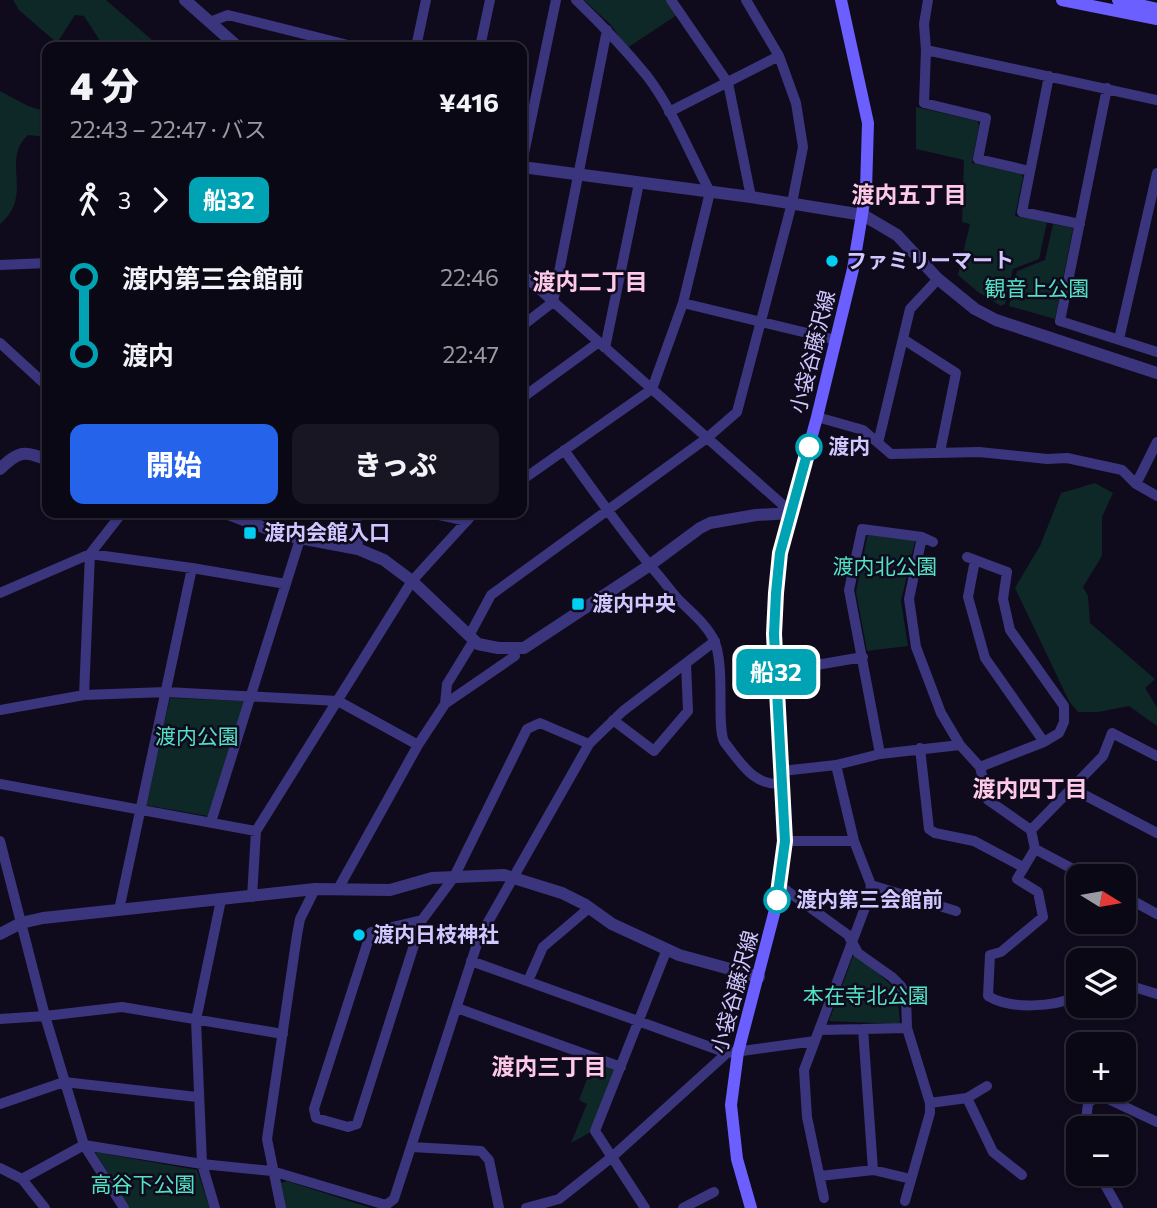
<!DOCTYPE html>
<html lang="ja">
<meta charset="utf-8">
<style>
:root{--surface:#0b0816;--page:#191623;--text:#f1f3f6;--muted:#9a9aa1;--line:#2b2935;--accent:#2563eb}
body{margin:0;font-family:Commissioner,"Noto Sans JP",sans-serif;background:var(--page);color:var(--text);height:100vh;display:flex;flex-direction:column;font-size:26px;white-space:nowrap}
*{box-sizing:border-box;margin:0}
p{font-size:23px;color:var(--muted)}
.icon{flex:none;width:38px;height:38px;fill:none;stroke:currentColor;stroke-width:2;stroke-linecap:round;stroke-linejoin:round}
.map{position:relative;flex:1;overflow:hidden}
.sheet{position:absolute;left:42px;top:42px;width:485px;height:476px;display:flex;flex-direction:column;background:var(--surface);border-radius:14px;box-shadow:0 2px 5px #0004,0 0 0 2px var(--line)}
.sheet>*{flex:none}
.badge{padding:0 14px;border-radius:10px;font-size:24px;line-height:46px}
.needle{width:46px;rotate:101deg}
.tools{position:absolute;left:1066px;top:864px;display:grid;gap:14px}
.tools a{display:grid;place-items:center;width:70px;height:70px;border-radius:14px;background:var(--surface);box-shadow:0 2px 5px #0004,0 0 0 2px var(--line);font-size:35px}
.map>.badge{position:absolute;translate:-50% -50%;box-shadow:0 0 0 4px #fff}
.legs{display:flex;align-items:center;gap:10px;height:77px;padding:0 28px;font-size:23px}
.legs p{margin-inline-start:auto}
.headline{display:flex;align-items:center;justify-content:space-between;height:119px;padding:0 28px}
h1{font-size:38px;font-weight:800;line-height:52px}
.button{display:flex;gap:14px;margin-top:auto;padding:14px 28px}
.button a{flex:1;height:80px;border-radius:14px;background:var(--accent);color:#fff;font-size:28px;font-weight:800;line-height:80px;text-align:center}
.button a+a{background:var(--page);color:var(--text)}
ul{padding:0 28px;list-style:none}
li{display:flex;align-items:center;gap:24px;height:77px;font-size:26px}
li i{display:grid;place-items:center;width:10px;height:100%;margin:0 9px;background:currentColor}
li i::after{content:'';width:18px;height:18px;margin:-9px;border:5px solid;border-radius:50%;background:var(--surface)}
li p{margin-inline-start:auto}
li:first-child i{background:linear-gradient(#0000 50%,currentColor 0)}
li:last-child i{background:linear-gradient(currentColor 50%,#0000 0)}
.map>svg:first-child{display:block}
</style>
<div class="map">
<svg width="1157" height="1208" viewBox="0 0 1157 1208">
<rect width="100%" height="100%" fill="#0f0b1d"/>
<path fill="#0e2727" d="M13,0H106L160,47H104L84,16L75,15L57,43L19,10Z
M584,0H672L680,13L627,48L611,25Z
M0,91L28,106L47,112V137L28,135C0,161 35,194 0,224Z
M916,107L977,121L979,125L972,163L1020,173L1023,177L1015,216L1047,222L1039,259L1013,269L1005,304L1001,306L978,292L958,275L970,224L962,222L964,160L916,149Z
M1053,224L1073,228L1055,319L1009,306L1017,271L1045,260Z
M1095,483L1113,493L1102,517V556L1083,587L1088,596L1090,623L1155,679L1145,688L1157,707V726L1129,706L1098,712H1078L1069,701L1015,588L1040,546L1061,493Z
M868,533L915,541L901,601L908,646L867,651L856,592Z
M170,698L245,701L208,816L145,805Z
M855,951L897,991L900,1024L829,1021Z
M593,1063L614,1070L591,1132L571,1143L587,1104L579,1100Z
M95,1152L197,1170L210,1208H129Z
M287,1181L371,1208H285L280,1183Z"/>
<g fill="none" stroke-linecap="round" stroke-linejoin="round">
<path stroke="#3b357e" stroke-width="10" d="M671,0L728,83L751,197
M928,0L924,24L926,50L1157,100
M210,22L228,15L356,47
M416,47L426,0
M480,47L490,0
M926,50L924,103L986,118L978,159L1030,171
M1049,76L1022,212L1080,224
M1107,88L1060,321L1157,352
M669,112L779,56
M522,163L556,0
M0,265L47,263
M522,274L792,513
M683,303L836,340
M522,326L553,302L607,30
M903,339L956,373L940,452
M1119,339L1157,173
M0,343L47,386
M522,398L599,342L605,348L639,183
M817,417L863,430L891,454L979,452L1047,459L1067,458L1122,470L1136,484L1157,496
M878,443L910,309L938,279
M564,450C593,490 622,532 654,570C662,579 670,590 678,599C691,612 704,622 713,638C727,664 715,730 725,743C742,764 753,786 783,784
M522,480L652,389L683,303L710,192C690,154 673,110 647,76C625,49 601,24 576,0
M1136,484L1157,442
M356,513L358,549
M430,513L467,521V518
M922,537L909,599L916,647L941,713L960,745L980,767L988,800L1031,830
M967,557L1007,572L1003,599L1010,630L1064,706V722L1059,733L1044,742L980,767
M975,560L968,597L985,658L1044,742
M0,593L90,554L192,568L286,584
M776,672L863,657
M84,695L90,554L122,513
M445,704L447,684L474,640L469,636L491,595L707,438L737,412L792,203L803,147L796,103L779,56L746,0
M0,710L84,695L166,692L338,701L418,745
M613,720L654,751L688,711L686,663
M920,748L929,829L935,833L974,841L1023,867
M880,754L849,590L862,529L922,537L933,542
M782,771L836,765L880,754L960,745
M0,784L256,831
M1073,789L1157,833
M211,822L300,539
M0,841L45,1016L84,1145L124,1208
M785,841H854
M1035,849L1017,879L1038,892L1043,917L1001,952L990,955L988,996C1011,1010 1054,1007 1078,996
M1088,877L1035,849L1031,830L1103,756L1112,733L1157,756
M779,885L848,935L858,953L892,977L901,986L906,996L907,1028L930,1103V1113L905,1201
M871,885L956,911
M338,889L418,745L445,704L515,656L513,649
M1124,896L1157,914
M252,897L256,831L412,581L474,513
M119,910L192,568
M422,920L371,932L314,1109L316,1118L348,1127L357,1124L422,920L454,877L527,729L540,723L589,744
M471,961L727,1053L815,1041
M528,981L543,947L589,908
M1124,984L1157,994
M457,1008L621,1067
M0,1019L45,1016L122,1007L283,1034
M863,1029L873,1170
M819,1030L907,1028
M967,1098L993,1152L1022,1175
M930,1103L967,1098L987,1086
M0,1104L64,1082L197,1097
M1085,1129L1088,1103L1096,1097H1104L1157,1122
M412,1147L481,1151L489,1160L499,1208
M0,1168L22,1179L45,1208
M1099,1174L1118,1208
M820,1176L873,1170L911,1179
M22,1179L84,1145L202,1164L272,1171L386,1205L394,1199L479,938L589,744L623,711L715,641
M824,1198L807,1117L804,1070L869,897L871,885L854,841L836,765
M215,1208L202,1164L196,1020L221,900
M281,1208L267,1139L297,935L300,919L315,889
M526,1208L559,1199L612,1157L727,1053
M645,1208L595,1131L667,949
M683,1208L714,1192"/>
<path stroke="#3b357e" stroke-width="12" d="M185,0L238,47
M522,167L751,197L863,215L897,235L938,279L975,309L996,320L1157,373
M0,469C18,451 25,450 47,460
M225,513L284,535L358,549L384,560L412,581L478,644L498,648H524L650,565L700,528L710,523L756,515L792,513
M0,934L21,923L43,918L315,889L390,890L432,878L504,875L562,893L584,904L612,924L679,955L759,977"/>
<path stroke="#6b5fff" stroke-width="12" d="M1062,0L1157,19
M1118,0L1157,9
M751,1208L737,1159L731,1105L738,1052L776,906L785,841L774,634L776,593L780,553L817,417L853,269L866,190L868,123L841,0"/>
</g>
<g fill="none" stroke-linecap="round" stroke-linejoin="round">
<g stroke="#fff" stroke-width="16">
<path id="line-1" d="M777,900L785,841L774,634L776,593L780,553L809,447"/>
</g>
<use href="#line-1" stroke="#00a3b4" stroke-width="10"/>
</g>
<g fill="#00cef3" stroke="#0f0b1d" stroke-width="2.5">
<circle cx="832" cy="261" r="7"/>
<rect x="243" y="526" width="14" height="14" rx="3.5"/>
<rect x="571" y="597" width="14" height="14" rx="3.5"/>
<circle cx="359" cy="935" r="7"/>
</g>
<g fill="#fff" stroke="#00a3b4" stroke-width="3.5">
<circle cx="809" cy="447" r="12"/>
<circle cx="777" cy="900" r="12"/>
</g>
<g text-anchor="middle" stroke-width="5" stroke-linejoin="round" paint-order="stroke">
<g font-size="21" font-weight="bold" fill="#d1c8ff" stroke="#0f0b1d" text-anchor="start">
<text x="846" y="268">ファミリーマート</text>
<text x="264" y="540">渡内会館入口</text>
<text x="592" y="611">渡内中央</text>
<text x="373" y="942">渡内日枝神社</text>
</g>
<g font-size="21" fill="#52e1c4" stroke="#0f0b1d">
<text x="1037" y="296">観音上公園</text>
<text x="885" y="574">渡内北公園</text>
<text x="197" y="744">渡内公園</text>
<text x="866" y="1003">本在寺北公園</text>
<text x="143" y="1192">高谷下公園</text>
</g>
<g font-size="21" fill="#d1c8ff" stroke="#0f0b1d">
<text transform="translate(813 352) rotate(-76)" y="7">小袋谷藤沢線</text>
<text transform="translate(735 992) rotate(-75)" y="7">小袋谷藤沢線</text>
</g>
<g font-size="21" font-weight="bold" fill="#d1c8ff" stroke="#0f0b1d" text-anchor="start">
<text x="828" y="454">渡内</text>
<text x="796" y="907">渡内第三会館前</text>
</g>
<g font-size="23" font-weight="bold" fill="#ffcae9" stroke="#0f0b1d">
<text x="909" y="203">渡内五丁目</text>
<text x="590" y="290">渡内二丁目</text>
<text x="1030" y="797">渡内四丁目</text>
<text x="549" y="1075">渡内三丁目</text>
</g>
</g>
</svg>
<div class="tools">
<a><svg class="needle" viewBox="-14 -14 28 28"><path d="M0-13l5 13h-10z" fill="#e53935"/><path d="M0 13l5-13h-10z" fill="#9a9aa1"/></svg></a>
<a><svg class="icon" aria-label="layers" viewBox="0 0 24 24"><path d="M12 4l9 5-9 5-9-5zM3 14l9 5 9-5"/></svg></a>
<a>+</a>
<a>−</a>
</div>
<b class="badge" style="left:776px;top:672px;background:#00a3b4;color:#fff">船32</b>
<section class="sheet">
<div class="headline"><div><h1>4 分</h1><p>22:43 – 22:47 · バス</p></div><b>¥416</b></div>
<div class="legs"><svg class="icon" aria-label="walk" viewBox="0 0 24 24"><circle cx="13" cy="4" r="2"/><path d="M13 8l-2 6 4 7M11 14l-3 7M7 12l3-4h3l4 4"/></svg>3<svg class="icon" aria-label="forward" viewBox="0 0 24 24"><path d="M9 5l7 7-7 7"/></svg><b class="badge" style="background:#00a3b4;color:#fff">船32</b></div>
<ul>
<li><i style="color:#00a3b4"></i><b>渡内第三会館前</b><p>22:46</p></li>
<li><i style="color:#00a3b4"></i><b>渡内</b><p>22:47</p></li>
</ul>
<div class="button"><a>開始</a><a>きっぷ</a></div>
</section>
</div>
